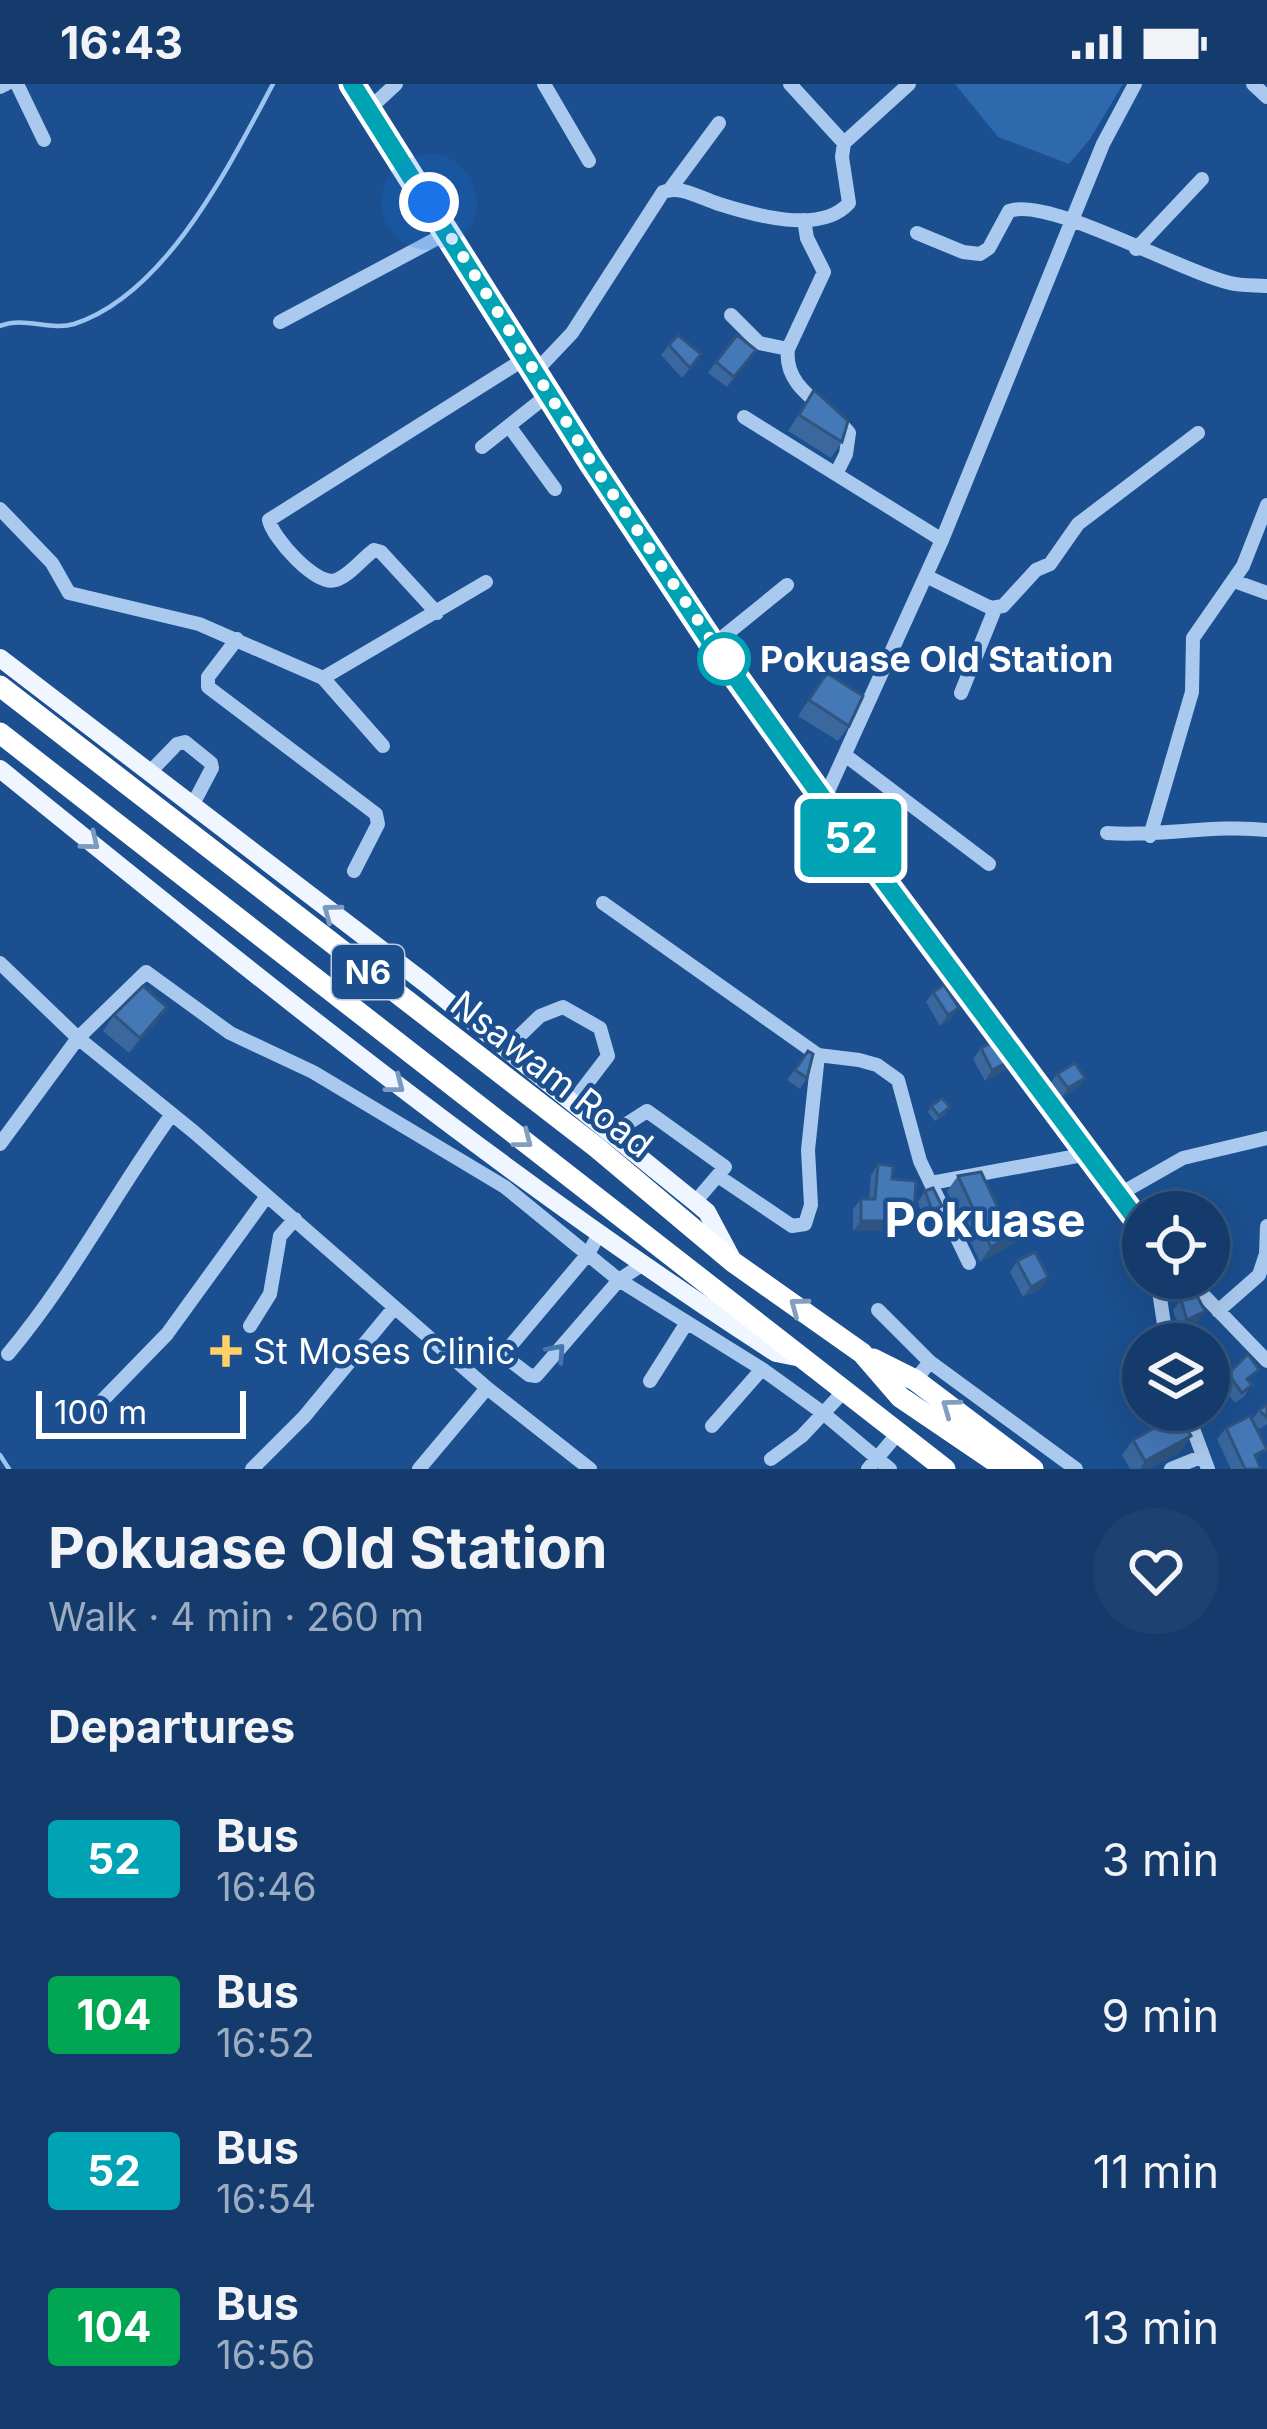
<!DOCTYPE html>
<meta charset="utf-8">
<style>
:root{--surface:#143b6b;--page:#1d4271;--text:#f1f3f6;--muted:#9dadc1;--line:#33557e}
body{margin:0;font-family:Inter,sans-serif;background:var(--page);color:var(--text);height:100vh;display:flex;flex-direction:column;font-size:45px;white-space:nowrap}
*{box-sizing:border-box;margin:0}
p{font-size:39px;color:var(--muted)}
.icon{flex:none;width:66px;height:66px;fill:none;stroke:currentColor;stroke-width:2;stroke-linecap:round;stroke-linejoin:round}
.map{position:relative;height:1385px;overflow:hidden}
.details{display:flex;flex-direction:column;background:var(--surface);flex:1}
.details>*{flex:none}
.badge{padding:0 24px;border-radius:9px;font-size:42px;line-height:78px}
.fabs{position:absolute;left:1122px;top:1107px;display:grid;gap:24px}
.fabs a{display:grid;place-items:center;width:108px;height:108px;border-radius:50%;background:var(--surface);box-shadow:0 12px 48px #0002,0 0 0 3px var(--line);font-size:60px}
.scale{position:absolute;left:36px;bottom:30px;width:210px;box-sizing:border-box;padding-left:12px;border:6px solid #fff;border-top:0;font-size:33px;line-height:42px;white-space:nowrap;color:#fff;-webkit-text-stroke:9px #1b4f8f;paint-order:stroke}
.you{position:absolute;width:60px;height:60px;margin:-30px;border:9px solid #fff;border-radius:50%;background:#1a73e8;box-shadow:0 0 0 18px #1a73e833}
.map>.badge{position:absolute;translate:-50% -50%;box-shadow:0 0 0 6px #fff}
h2{padding:0 48px;font-size:45px;line-height:108px}
.round{display:grid;place-items:center;flex:none;width:126px;height:126px;border-radius:63px;background:var(--page)}
.summary{display:flex;align-items:center;justify-content:space-between;height:204px;padding:0 48px}
h1{font-size:57px;font-weight:700;line-height:90px}
ul{padding:0;list-style:none}
li{display:flex;align-items:center;gap:36px;height:156px;padding:0 48px}
li div{flex:1}
li b{display:block;font-size:45px}
li em{font-style:normal}
li .badge{min-width:132px;font-weight:700;text-align:center}
.status{display:flex;justify-content:space-between;align-items:center;height:84px;padding:0 60px;background:var(--surface);direction:ltr}
.status svg{height:33px;fill:currentColor}
.map>svg:first-child{display:block}
</style>
<div class="status"><b>16:43</b><svg viewBox="0 0 49 12"><path d="M0 12V9h3v3zM5 12V6h3v6zM10 12V3h3v9zM15 12V0h3v12zM26 1h20v11H26zM47 4h2v5h-2z"/></svg></div>
<div class="map">
<svg width="1267" height="1385" viewBox="0 0 1267 1385">
<rect width="100%" height="100%" fill="#1b4f8f"/>
<path fill="#2e69ad" d="M955,0H1123L1090,55L1069,80L998,53Z"/>
<g fill="none" stroke-linecap="round" stroke-linejoin="round">
<path stroke="#9cc4f0" stroke-width="4.5" d="M0,242C24,232 50,247 74,240C167,210 230,80 273,0
M0,1371L9,1385"/>
<path stroke="#a9c9ee" stroke-width="14" d="M17,0L44,56
M352,0L592,379L713,561L824,716L1143,1144
M544,0L589,77
M790,0L844,59
M1253,0L1267,13
M0,3L6,0
M369,25L396,0
M671,104L719,39
M804,136L807,154L824,188L788,265C783,306 828,321 849,349L846,370L836,390
M917,149L963,168L980,170L989,164L1009,127C1048,112 1181,188 1230,199C1241,202 1255,201 1267,202
M1136,165L1202,95
M731,231L759,259L788,265
M280,238L449,148
M535,288L572,249L663,108C681,101 700,114 719,120C754,131 821,151 849,119L842,73L844,59L909,0
M744,333L942,456
M509,342L555,405
M482,363L549,310
M0,425L52,479L69,509L199,540L323,594L383,662
M926,492L991,524L1003,522L1036,486L1050,480L1078,440L1198,349
M1234,497L1267,509
M437,529L381,468L374,466C363,474 349,492 336,496C316,503 272,453 269,436L526,274
M237,555L208,593V603L376,730L378,740L354,787
M713,561L787,501
M323,594L486,498
M961,609L995,525
M845,671L989,780
M149,689L177,660L185,658L211,679L212,684L192,722
M824,716L942,456L1103,60L1135,0
M1107,749C1162,753 1214,740 1267,746
M1150,752L1192,608L1193,554L1243,482L1267,421
M603,819L818,971L859,976L877,981L898,996L920,1077L969,1179
M0,879L78,954L194,1048L487,1304L590,1385
M506,965L540,932L563,923L600,944L608,972L572,1019
M611,1050L647,1027L725,1083L695,1118
M0,1060L78,954L146,888L230,949L313,988L505,1103L619,1196L762,1285L823,1329L890,1385
M718,1092L792,1142L805,1140L811,1121L808,1066L818,971
M931,1099L1088,1070
M1118,1111L1183,1074L1267,1054
M599,1150L588,1170L507,1266L508,1275L529,1291L536,1292L619,1196L640,1182
M1157,1194L1167,1260
M1187,1194L1267,1277
M878,1226L930,1278
M1218,1227L1259,1191L1266,1170L1267,1142
M250,1242L270,1210L280,1152L295,1135
M8,1270C71,1195 115,1109 172,1030
M915,1296L930,1278L1076,1385
M650,1297L686,1240
M95,1324L167,1250L267,1112
M1186,1326L1208,1385
M712,1342L762,1285
M771,1375L802,1352L845,1306
M252,1385L304,1333L394,1224
M419,1385L487,1304
M868,1385L899,1348
M1171,1385L1203,1372"/>
<path stroke="#f0f6ff" stroke-width="18" d="M0,574L425,899L695,1118L707,1128L731,1173
M0,685C252,889 503,1093 776,1269L801,1274"/>
<path stroke="#fff" stroke-width="21" d="M0,602L596,1063L733,1178L862,1269L900,1313L1006,1385
M0,649L945,1385
M873,1275L915,1296L1033,1385"/>
</g>
<path fill="#3a679d" d="M669,261L701,270L682,294L661,271Z
M756,266L727,303L708,289L716,278Z
M814,306L842,358L831,374L788,347Z
M827,589L849,642L838,657L798,632Z
M933,908L951,935L940,942L926,918Z
M167,923L156,939L129,969L103,947L114,931Z
M981,964L1012,976L1005,986L985,997L973,975Z
M808,967L807,994L800,1005L787,996Z
M1057,990L1078,1004L1061,1015L1050,1000Z
M931,1022L946,1029L935,1037L928,1028Z
M878,1080L892,1095L914,1126L906,1136H895L888,1147H853V1125L861,1115H869L871,1091Z
M958,1092L1001,1130L1017,1158L980,1178L947,1107Z
M925,1107L942,1122L934,1133L924,1137L918,1118Z
M1017,1177L1041,1204L1023,1213L1010,1188Z
M1181,1216L1197,1238L1180,1246L1173,1226Z
M1228,1290L1252,1297L1245,1312L1235,1319L1220,1301Z
M1267,1320V1340L1259,1345L1253,1337L1258,1378L1261,1385H1231L1217,1355L1226,1344L1252,1336L1259,1326Z
M1191,1352L1180,1368L1149,1385H1130L1122,1371L1133,1356Z"/>
<path fill="#305480" d="M167,923L156,939L129,969L140,954Z
M959,924L951,935L940,942L948,931Z
M1012,976L1005,986L985,997L992,986Z
M1085,994L1078,1004L1061,1015L1068,1004Z
M942,1122L934,1133L924,1137L932,1126Z
M895,1125L914,1126L906,1136L888,1135Z
M861,1137H895L888,1147H853Z
M1028,1142L1017,1158L980,1178L991,1163Z
M1048,1193L1041,1204L1023,1213L1031,1203Z
M1205,1227L1197,1238L1180,1246L1187,1236Z
M1191,1352L1180,1368L1149,1385H1140L1145,1377Z"/>
<path fill="#4478b7" stroke="#305480" stroke-width="3" d="M678,251L701,270L690,284L669,261Z
M737,251L756,266L734,293L716,278Z
M814,306L848,337L842,358L799,331Z
M827,589L863,612L849,642L809,616Z
M944,901L959,924L948,931L933,908Z
M143,902L167,923L140,954L114,931Z
M1001,954L1012,976L992,986L981,964Z
M808,967L813,970L807,994L795,986Z
M1075,979L1085,994L1068,1004L1057,990Z
M942,1014L950,1023L939,1032L931,1022Z
M878,1080L893,1082L892,1095L916,1097L914,1126L895,1125V1137H861V1115H875Z
M981,1088L1001,1130L1017,1122L1028,1142L991,1163L958,1092Z
M933,1104L942,1122L932,1126L925,1107Z
M1035,1168L1048,1193L1031,1203L1017,1177Z
M1195,1208L1205,1227L1187,1236L1181,1216Z
M1248,1270L1259,1286L1247,1295L1252,1301L1242,1309L1228,1290Z
M1213,1286L1218,1298L1209,1301V1288Z
M1267,1320V1334L1259,1326Z
M1179,1330L1191,1352L1145,1377L1133,1356Z
M1250,1332L1267,1365L1255,1371L1261,1385H1245L1226,1344Z"/>
<defs><path id="oneway-chevron" d="M-2-3.5L2.5 0L-2 3.5" fill="none" stroke-width="1.6" stroke-linecap="round" stroke-linejoin="round" transform="scale(3)"/></defs>
<g stroke="#7b9ac1">
<use href="#oneway-chevron" transform="translate(91 758) rotate(39)"/>
<use href="#oneway-chevron" transform="translate(331 828) rotate(-143)"/>
<use href="#oneway-chevron" transform="translate(396 1001) rotate(38)"/>
</g>
<g stroke="#829ec1">
<use href="#oneway-chevron" transform="translate(524 1056) rotate(38)"/>
<use href="#oneway-chevron" transform="translate(798 1222) rotate(-143)"/>
<use href="#oneway-chevron" transform="translate(950 1323) rotate(-144)"/>
</g>
<use stroke="#4674ac" href="#oneway-chevron" transform="translate(557 1268) rotate(-48)"/>
<g fill="none" stroke-linecap="round" stroke-linejoin="round">
<g stroke="#fff" stroke-width="27">
<path id="line" d="M352,0L592,379L713,561L824,716L1143,1144"/>
</g>
<use href="#line" stroke="#00a3b4" stroke-width="18"/>
<path stroke="#fff" stroke-width="12" stroke-dasharray="0 21.6" d="M429,118L592,379L724,575"/>
</g>
<circle fill="#fff" stroke="#00a3b4" stroke-width="6" cx="724" cy="575" r="24"/>
<path fill="#ffd166" stroke="#1b4f8f" stroke-width="4.5" d="M220 1249h12v12h12v12h-12v12h-12v-12h-12v-12h12z"/>
<g text-anchor="middle" stroke-width="9" stroke-linejoin="round" paint-order="stroke">
<rect fill="#1b4f8f" stroke="#bbcadd" stroke-width="3" x="332" y="861" width="72" height="54" rx="9"/>
<g font-size="33" font-weight="bold" fill="#fff">
<text x="368" y="900">N6</text>
</g>
<g font-size="36" font-weight="bold" fill="#fff" stroke="#1b4f8f" text-anchor="start">
<text x="760" y="588">Pokuase Old Station</text>
</g>
<g font-size="36" fill="#fff" stroke="#1b4f8f">
<text transform="translate(552 990) rotate(38)" y="13">Nsawam Road</text>
</g>
<g font-size="36" fill="#fff" stroke="#1b4f8f" text-anchor="start">
<text x="253" y="1280">St Moses Clinic</text>
</g>
<g font-size="48" font-weight="bold" fill="#fff" stroke="#1b4f8f">
<text x="985" y="1153">Pokuase</text>
</g>
</g>
</svg>
<div class="fabs">
<a><svg class="icon" aria-label="locate" viewBox="0 0 24 24"><circle cx="12" cy="12" r="6"/><path d="M12 2v4M12 18v4M2 12h4M18 12h4"/></svg></a>
<a><svg class="icon" aria-label="layers" viewBox="0 0 24 24"><path d="M12 4l9 5-9 5-9-5zM3 14l9 5 9-5"/></svg></a>
</div>
<div class="scale">100 m</div>
<div class="you" style="left:429px;top:118px"></div>
<b class="badge" style="left:851px;top:754px;background:#00a3b4;color:#fff">52</b>
</div>
<section class="details">
<div class="summary"><div><h1>Pokuase Old Station</h1><p>Walk · 4 min · 260 m</p></div><a class="round"><svg class="icon" aria-label="heart" viewBox="0 0 24 24"><path d="M12 20l-8-8c-3-5 5-10 8-4 3-6 11-1 8 4z"/></svg></a></div>
<h2>Departures</h2>
<ul>
<li><span class="badge" style="background:#00a3b4;color:#fff">52</span><div><b>Bus</b><p>16:46</p></div><em>3 min</em></li>
<li><span class="badge" style="background:#00a651;color:#fff">104</span><div><b>Bus</b><p>16:52</p></div><em>9 min</em></li>
<li><span class="badge" style="background:#00a3b4;color:#fff">52</span><div><b>Bus</b><p>16:54</p></div><em>11 min</em></li>
<li><span class="badge" style="background:#00a651;color:#fff">104</span><div><b>Bus</b><p>16:56</p></div><em>13 min</em></li>
</ul>
</section>
